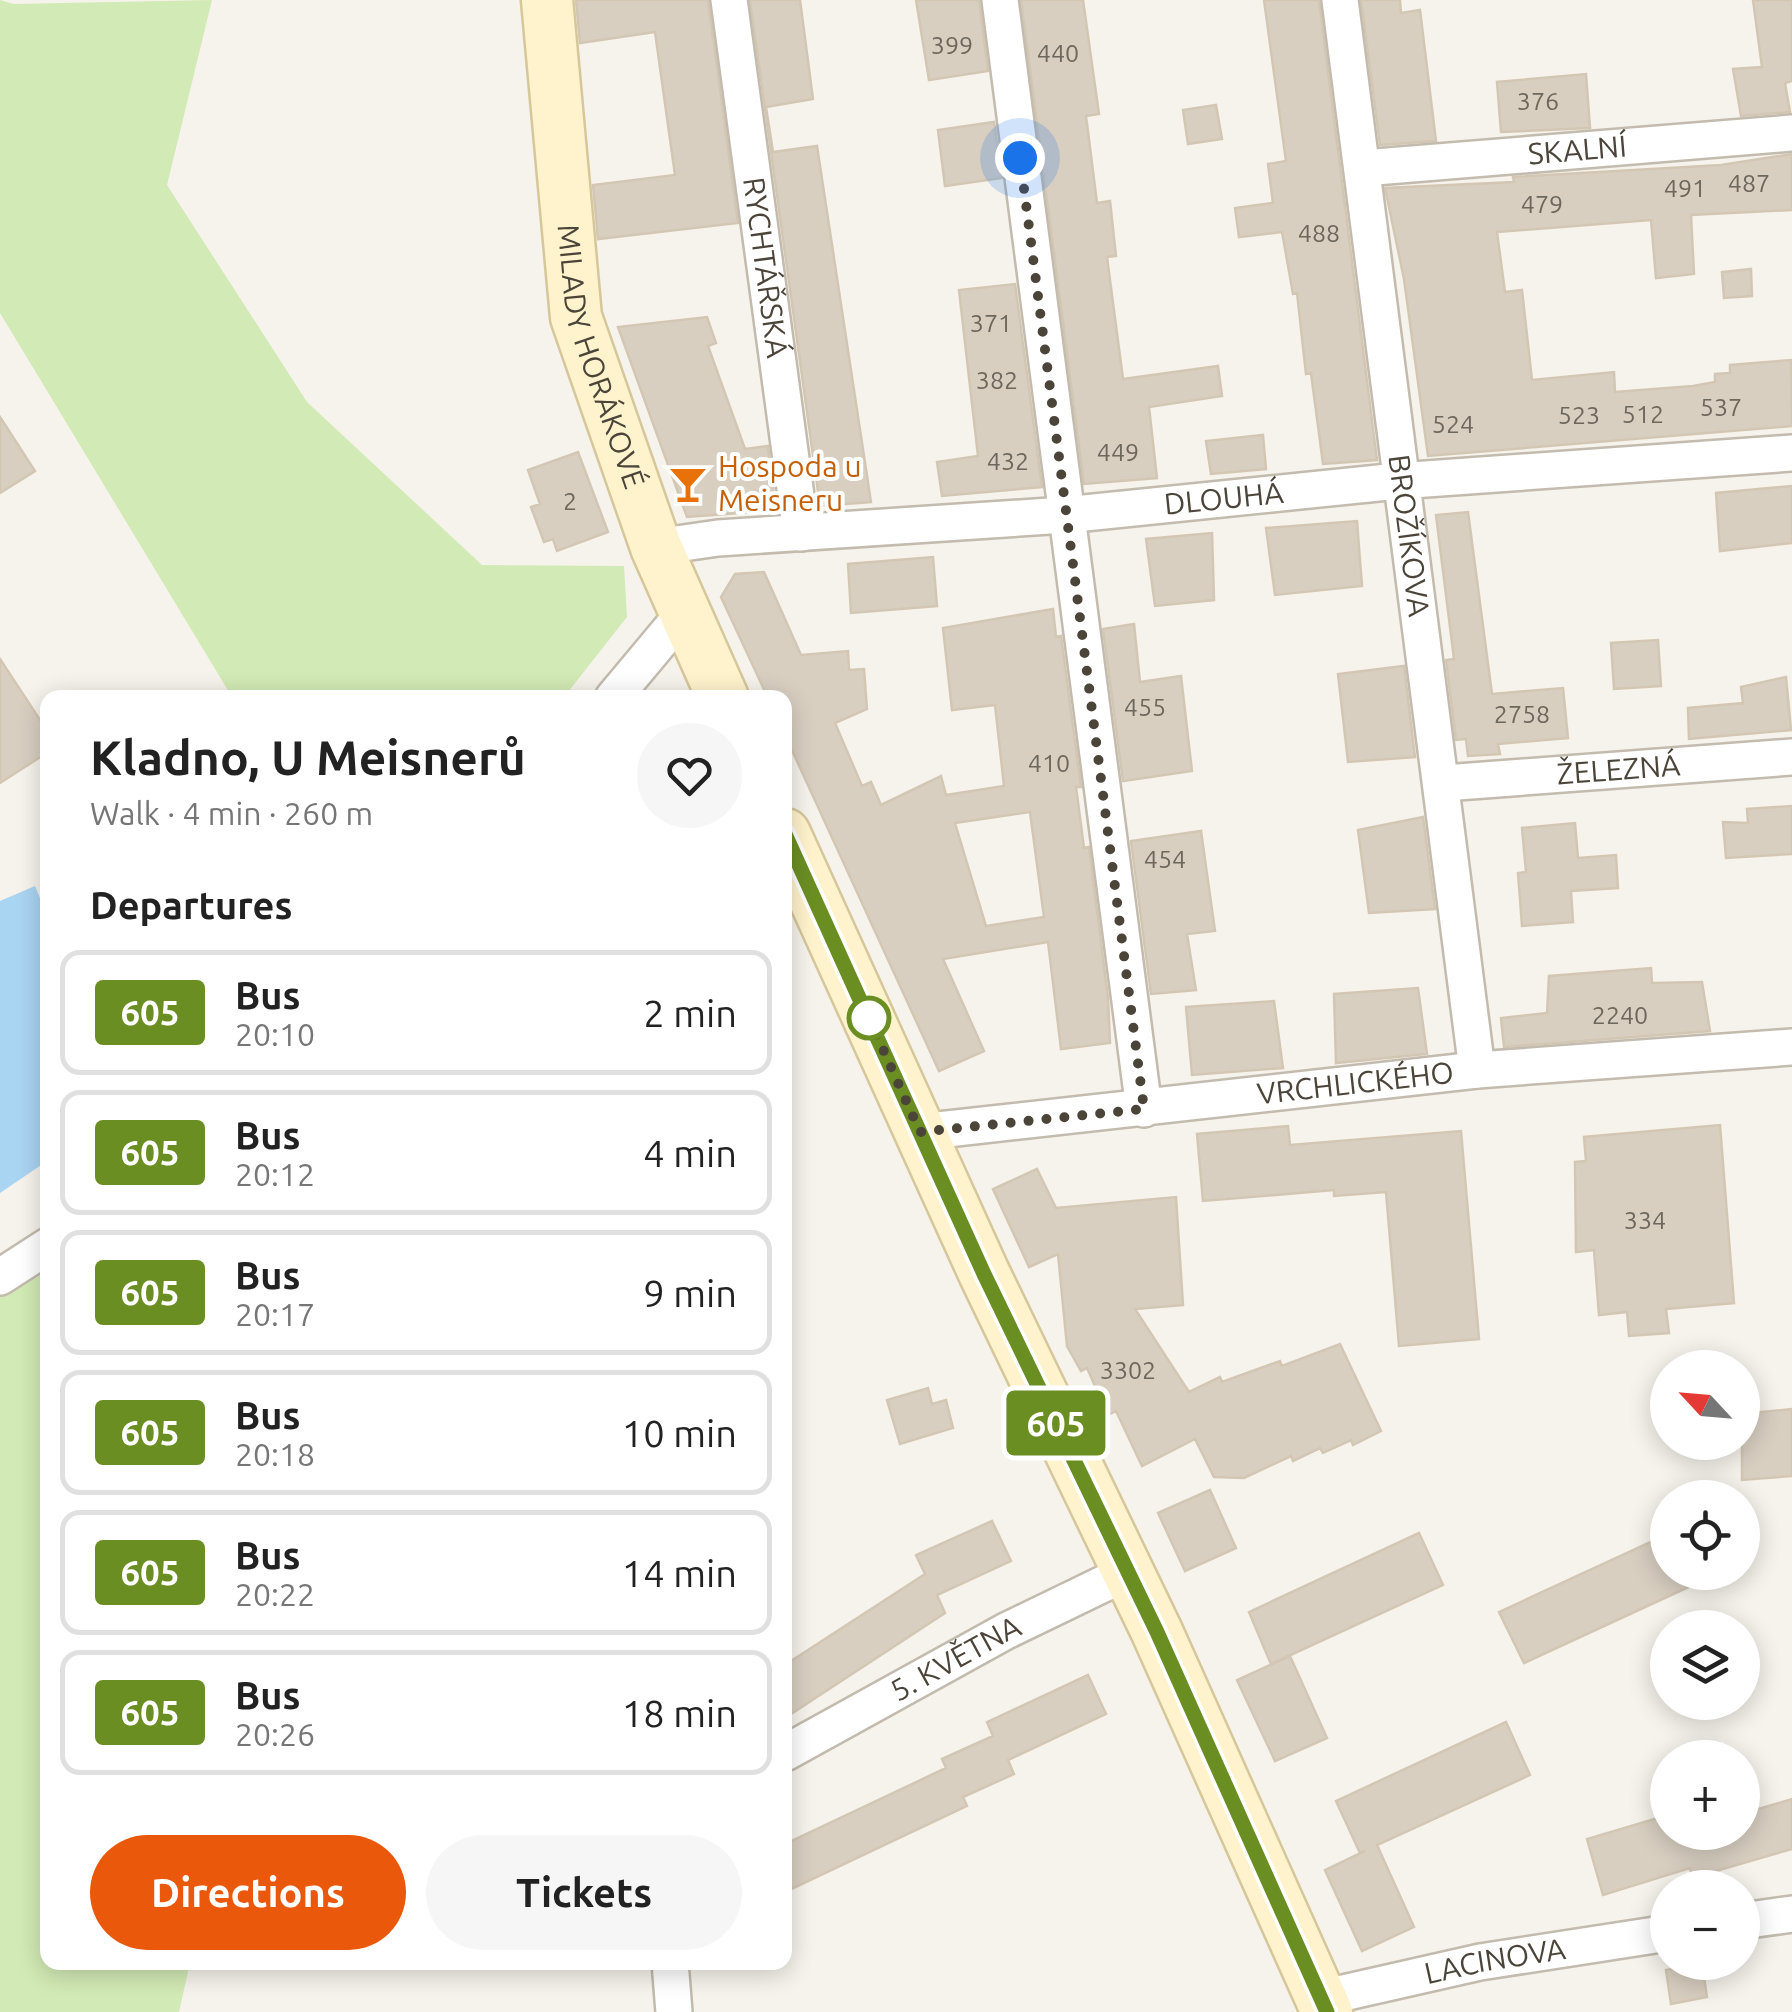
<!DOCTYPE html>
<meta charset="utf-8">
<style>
:root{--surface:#fff;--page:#f6f6f6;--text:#222;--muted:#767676;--line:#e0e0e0;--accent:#ea580c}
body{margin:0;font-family:Ubuntu,sans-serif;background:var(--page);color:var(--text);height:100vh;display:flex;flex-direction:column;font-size:38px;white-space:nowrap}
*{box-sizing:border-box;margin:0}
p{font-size:32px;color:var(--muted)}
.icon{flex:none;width:55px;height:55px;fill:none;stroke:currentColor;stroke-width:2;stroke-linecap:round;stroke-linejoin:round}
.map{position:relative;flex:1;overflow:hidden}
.drawer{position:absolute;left:40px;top:690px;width:752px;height:1280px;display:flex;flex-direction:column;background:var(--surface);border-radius:20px;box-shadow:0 5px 25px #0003}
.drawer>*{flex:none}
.badge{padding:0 20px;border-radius:8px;font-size:35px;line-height:65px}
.needle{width:65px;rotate:296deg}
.fabs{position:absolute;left:1650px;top:1350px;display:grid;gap:20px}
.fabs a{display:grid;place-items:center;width:110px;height:110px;border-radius:50%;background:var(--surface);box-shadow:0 5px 25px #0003;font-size:50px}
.you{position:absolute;width:50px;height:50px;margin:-25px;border:8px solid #fff;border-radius:50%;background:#1a73e8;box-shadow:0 0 0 15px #1a73e833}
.map>.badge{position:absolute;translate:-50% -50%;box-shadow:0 0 0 5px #fff}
h2{padding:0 50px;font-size:38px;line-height:90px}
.round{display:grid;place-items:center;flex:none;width:105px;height:105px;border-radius:52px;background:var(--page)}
.summary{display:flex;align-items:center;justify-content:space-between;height:170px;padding:0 50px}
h1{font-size:48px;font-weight:600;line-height:75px}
.button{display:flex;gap:20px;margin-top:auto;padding:20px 50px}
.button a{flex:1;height:115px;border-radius:60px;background:var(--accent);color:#fff;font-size:40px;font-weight:600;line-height:115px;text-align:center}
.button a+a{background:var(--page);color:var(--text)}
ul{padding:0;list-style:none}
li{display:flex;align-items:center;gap:30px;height:125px;margin:0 20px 15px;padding:0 30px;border:5px solid var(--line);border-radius:20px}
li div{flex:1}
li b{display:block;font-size:38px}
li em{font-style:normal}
li .badge{min-width:110px;font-weight:700;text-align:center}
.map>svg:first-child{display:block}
</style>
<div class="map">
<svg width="1792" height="2012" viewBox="0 0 1792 2012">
<rect width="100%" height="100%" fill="#f6f3ec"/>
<path fill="#d2eab5" d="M0,0L14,4L212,0L167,185L307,402L482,565L624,566L627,617L564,697H232L0,313Z
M47,1258L48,1962L190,1963L179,2012H0V1291Z"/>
<path fill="#a9d4f2" d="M35,886L48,918L47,1161L0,1193V901Z"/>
<path fill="#d8cfc1" stroke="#d3c7b4" stroke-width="2.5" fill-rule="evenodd" d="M576,0H708L738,223L598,239L593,185L675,175L655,32L580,43Z
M750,0H800L813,99L766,107L773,152L817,146L871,502L820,506Z
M916,0H979L988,71L929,80Z
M1021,0H1083L1099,114L1086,116L1097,203L1110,201L1116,256L1107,257L1123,379L1218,366L1222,396L1149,407L1157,478L1084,484Z
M1264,0H1319L1377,460L1323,464L1311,373L1306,374L1297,293L1293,294L1282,232L1239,237L1235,208L1273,203L1268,164L1286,161Z
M1361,0H1400L1401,13L1420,10L1436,141L1380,145Z
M1753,0H1792V81L1785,83L1790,112L1741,116L1733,69L1762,67Z
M1586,74L1590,128L1501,132L1497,82Z
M1216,105L1222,139L1188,144L1183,110Z
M994,122L1002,178L945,186L938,130Z
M1792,154V210L1691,215L1694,274L1656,278L1651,220L1497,232L1505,292L1522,290L1532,380L1614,372L1615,392L1693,386L1715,382V374L1730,373V365L1791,360L1792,426L1428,456L1404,279L1385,188L1514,182L1513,177L1721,165Z
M1751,269L1752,296L1724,298L1722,272Z
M1015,284L1042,487L942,496L937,462L978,456L959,290Z
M707,317L716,343L708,346L745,449L768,446L775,503L769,511L687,517L618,327Z
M0,417L35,471L0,493Z
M1263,435L1266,469L1211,474L1206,441Z
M578,452L608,532L557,551L553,539L544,542L531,507L540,504L528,470Z
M1792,486V543L1720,551L1716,493Z
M1468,512L1492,694L1563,688L1568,738L1498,744L1500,754L1468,756L1466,739L1456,740L1446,660L1454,659L1436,515Z
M1357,521L1362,586L1275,595L1266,528Z
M1212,533L1214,600L1155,606L1146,539Z
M933,557L937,606L851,613L848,564Z
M764,572L801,655L848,651L849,670L864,669L867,709L835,723L862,786L871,782L881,805L941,776L946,795L1004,786L995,705L952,710L943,628L1053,609L1056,637L1061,636L1081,787H1076L1084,848L1089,847L1108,998L1110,1043L1061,1049L1048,942L943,959L984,1051L939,1071L785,735V698H768L721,597L735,574ZM1030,812L1044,917L986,926L955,823Z
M1134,624L1140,682L1181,676L1192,771L1123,781L1103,629Z
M1658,640L1661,686L1614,689L1611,643Z
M0,659L48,732V752L0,783Z
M1404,666L1415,757L1348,762L1338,674Z
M1786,677L1791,730L1689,739L1688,708L1743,703L1741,687Z
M1792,806V854L1726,858L1723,822L1748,823L1747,809Z
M1423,817L1435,909L1369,913L1358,830Z
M1575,823L1578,858L1616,855L1618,888L1571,891L1573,922L1522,926L1518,873L1526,872L1522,828Z
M1201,831L1215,931L1187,934L1196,990L1151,994L1131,841Z
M1651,968L1652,983L1702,982L1710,1031L1504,1047L1501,1018L1547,1013L1549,976Z
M1418,988L1427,1054L1336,1063L1334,994Z
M1274,1001L1283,1068L1192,1075L1186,1007Z
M1720,1125L1734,1303L1666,1309L1669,1333L1629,1336L1627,1312L1599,1315L1594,1250L1576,1252L1575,1162L1586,1161L1584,1137Z
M1288,1126L1290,1145L1461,1131L1479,1339L1399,1346L1386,1192L1334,1196V1190L1203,1201L1197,1134Z
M1037,1169L1056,1208L1176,1197L1183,1305L1135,1309L1189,1392L1220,1377L1222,1382L1280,1361L1282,1366L1340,1344L1381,1431L1353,1445L1351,1440L1323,1453L1320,1448L1293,1461L1291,1456L1244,1478L1214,1477L1195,1439L1142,1466L1116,1411L1108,1415L1087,1368L1081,1371L1067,1346L1058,1254L1029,1267L993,1189Z
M928,1388L932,1404L946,1400L953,1428L900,1444L887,1400Z
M1792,1409V1476L1742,1480V1414Z
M1210,1490L1236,1548L1185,1571L1158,1513Z
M992,1521L1011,1561L937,1595L945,1613L785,1718V1665L925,1574L916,1555Z
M1419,1533L1443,1585L1271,1664L1249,1612Z
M1668,1534V1572H1721L1524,1663L1499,1612Z
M1290,1656L1327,1738L1275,1761L1237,1680Z
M1088,1675L1106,1714L1008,1760L1014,1774L963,1797L967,1806L785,1892V1844L946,1768L942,1759L993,1736L987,1722Z
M1506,1722L1530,1775L1377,1845L1414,1927L1362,1951L1325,1870L1365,1851L1360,1853L1336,1801Z
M1792,1799V1849L1692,1878L1690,1868L1603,1895L1587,1839L1668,1815V1832H1742V1814Z
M1702,1964L1707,1997L1671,2004L1666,1970Z"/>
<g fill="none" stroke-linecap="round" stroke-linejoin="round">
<g stroke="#c2bbae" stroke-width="40">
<g id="minor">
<path id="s1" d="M729,0L801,533"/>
<path d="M1000,0L1144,1109"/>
<path id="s2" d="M1340,0L1477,1070"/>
<path id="s3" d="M1363,168L1792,133"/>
<path id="s4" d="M656,547L718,538L1065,515L1398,481L1792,453"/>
<path d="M613,698L684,613"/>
<path id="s5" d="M1444,783L1792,757"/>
<path id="s6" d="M920,1132L1477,1070L1792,1047"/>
<path d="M0,1277L48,1246"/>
<path id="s7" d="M785,1753L1006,1631L1128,1572"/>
<path d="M1742,1921L1792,1914"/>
<path d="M670,1962L674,2012"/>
<path id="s8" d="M1321,1998L1480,1962L1668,1933"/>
</g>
</g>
<g stroke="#d6c79b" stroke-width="55">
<g id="secondary">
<path id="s9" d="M547,0L576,317L656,547L723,698"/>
<path d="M785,834L984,1273L1157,1632L1327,2012"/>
</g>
</g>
<use href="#minor" stroke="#fff" stroke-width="35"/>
<use href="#secondary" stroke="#fff3cd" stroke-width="50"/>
</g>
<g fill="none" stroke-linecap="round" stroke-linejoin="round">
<g stroke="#fff" stroke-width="22">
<path id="line" d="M785,834L984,1274L1157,1632L1327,2012"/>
</g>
<use href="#line" stroke="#6b8e23" stroke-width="15"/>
<path stroke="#4b4439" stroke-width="10" stroke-dasharray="0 18" d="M869,1018L920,1132L1144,1109L1020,158"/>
</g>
<defs>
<g id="bar-bare" transform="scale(3)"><path d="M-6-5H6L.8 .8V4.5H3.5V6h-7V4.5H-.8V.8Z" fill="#e8710a" stroke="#fff" stroke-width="2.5" paint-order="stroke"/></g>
</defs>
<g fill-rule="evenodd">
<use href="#bar-bare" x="688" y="484"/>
</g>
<circle fill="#fff" stroke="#6b8e23" stroke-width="5" cx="869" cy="1018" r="20"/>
<g text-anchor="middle" stroke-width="8" stroke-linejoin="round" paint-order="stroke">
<g font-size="25" fill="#6e675b">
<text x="952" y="54">399</text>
<text x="1058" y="62">440</text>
<text x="1538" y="110">376</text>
<text x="1749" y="192">487</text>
<text x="1685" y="197">491</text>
<text x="1542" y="213">479</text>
<text x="1319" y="242">488</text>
<text x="991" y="332">371</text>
<text x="997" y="389">382</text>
<text x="1721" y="416">537</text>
<text x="1643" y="423">512</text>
<text x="1579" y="424">523</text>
<text x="1453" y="433">524</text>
<text x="1118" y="461">449</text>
<text x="1008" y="470">432</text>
<text x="570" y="510">2</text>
<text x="1145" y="716">455</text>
<text x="1522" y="723">2758</text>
<text x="1049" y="772">410</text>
<text x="1165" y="868">454</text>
<text x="1620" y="1024">2240</text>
<text x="1645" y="1229">334</text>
<text x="1128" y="1379">3302</text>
</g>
<g font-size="30" fill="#4b4439" stroke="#fff">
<text dy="10" stroke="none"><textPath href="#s3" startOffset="215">SKALNÍ</textPath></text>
<text dy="10" stroke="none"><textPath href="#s1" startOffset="270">RYCHTÁŘSKÁ</textPath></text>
<text dy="10" stroke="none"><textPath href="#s9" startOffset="362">MILADY HORÁKOVÉ</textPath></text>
<text dy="10" stroke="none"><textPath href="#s4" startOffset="570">DLOUHÁ</textPath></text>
<text dy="10" stroke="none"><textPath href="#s2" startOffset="540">BROŽÍKOVA</textPath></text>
<text dy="10" stroke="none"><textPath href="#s5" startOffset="175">ŽELEZNÁ</textPath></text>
<text dy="10" stroke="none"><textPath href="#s6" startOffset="438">VRCHLICKÉHO</textPath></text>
<text dy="10" stroke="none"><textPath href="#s7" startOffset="195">5. KVĚTNA</textPath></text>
<text dy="10" stroke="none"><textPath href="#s8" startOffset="178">LACINOVA</textPath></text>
</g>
<g font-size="30" fill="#c56008" stroke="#fff" text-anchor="start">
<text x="718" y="477">Hospoda u<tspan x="718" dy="34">Meisneru</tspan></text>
</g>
</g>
</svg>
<div class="fabs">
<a><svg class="needle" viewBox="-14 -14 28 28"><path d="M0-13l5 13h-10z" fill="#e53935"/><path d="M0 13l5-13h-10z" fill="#767676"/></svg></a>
<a><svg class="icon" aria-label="locate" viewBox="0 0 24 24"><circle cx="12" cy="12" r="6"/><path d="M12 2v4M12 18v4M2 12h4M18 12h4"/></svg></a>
<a><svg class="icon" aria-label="layers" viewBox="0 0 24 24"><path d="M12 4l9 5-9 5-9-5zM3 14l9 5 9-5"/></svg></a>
<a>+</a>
<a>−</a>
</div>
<div class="you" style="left:1020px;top:158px"></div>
<b class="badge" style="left:1056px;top:1423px;background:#6b8e23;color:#fff">605</b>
<section class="drawer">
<div class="summary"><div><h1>Kladno, U Meisnerů</h1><p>Walk · 4 min · 260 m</p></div><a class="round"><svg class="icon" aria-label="heart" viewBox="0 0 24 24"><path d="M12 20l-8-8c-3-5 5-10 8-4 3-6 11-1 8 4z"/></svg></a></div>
<h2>Departures</h2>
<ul>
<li><span class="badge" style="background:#6b8e23;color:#fff">605</span><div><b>Bus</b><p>20:10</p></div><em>2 min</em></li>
<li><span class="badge" style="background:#6b8e23;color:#fff">605</span><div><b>Bus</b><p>20:12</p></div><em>4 min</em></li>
<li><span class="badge" style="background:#6b8e23;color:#fff">605</span><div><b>Bus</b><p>20:17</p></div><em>9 min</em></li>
<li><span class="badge" style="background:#6b8e23;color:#fff">605</span><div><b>Bus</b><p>20:18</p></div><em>10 min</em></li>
<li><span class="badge" style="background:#6b8e23;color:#fff">605</span><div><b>Bus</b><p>20:22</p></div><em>14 min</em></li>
<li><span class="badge" style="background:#6b8e23;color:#fff">605</span><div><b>Bus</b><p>20:26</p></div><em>18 min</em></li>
</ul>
<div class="button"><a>Directions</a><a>Tickets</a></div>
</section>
</div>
